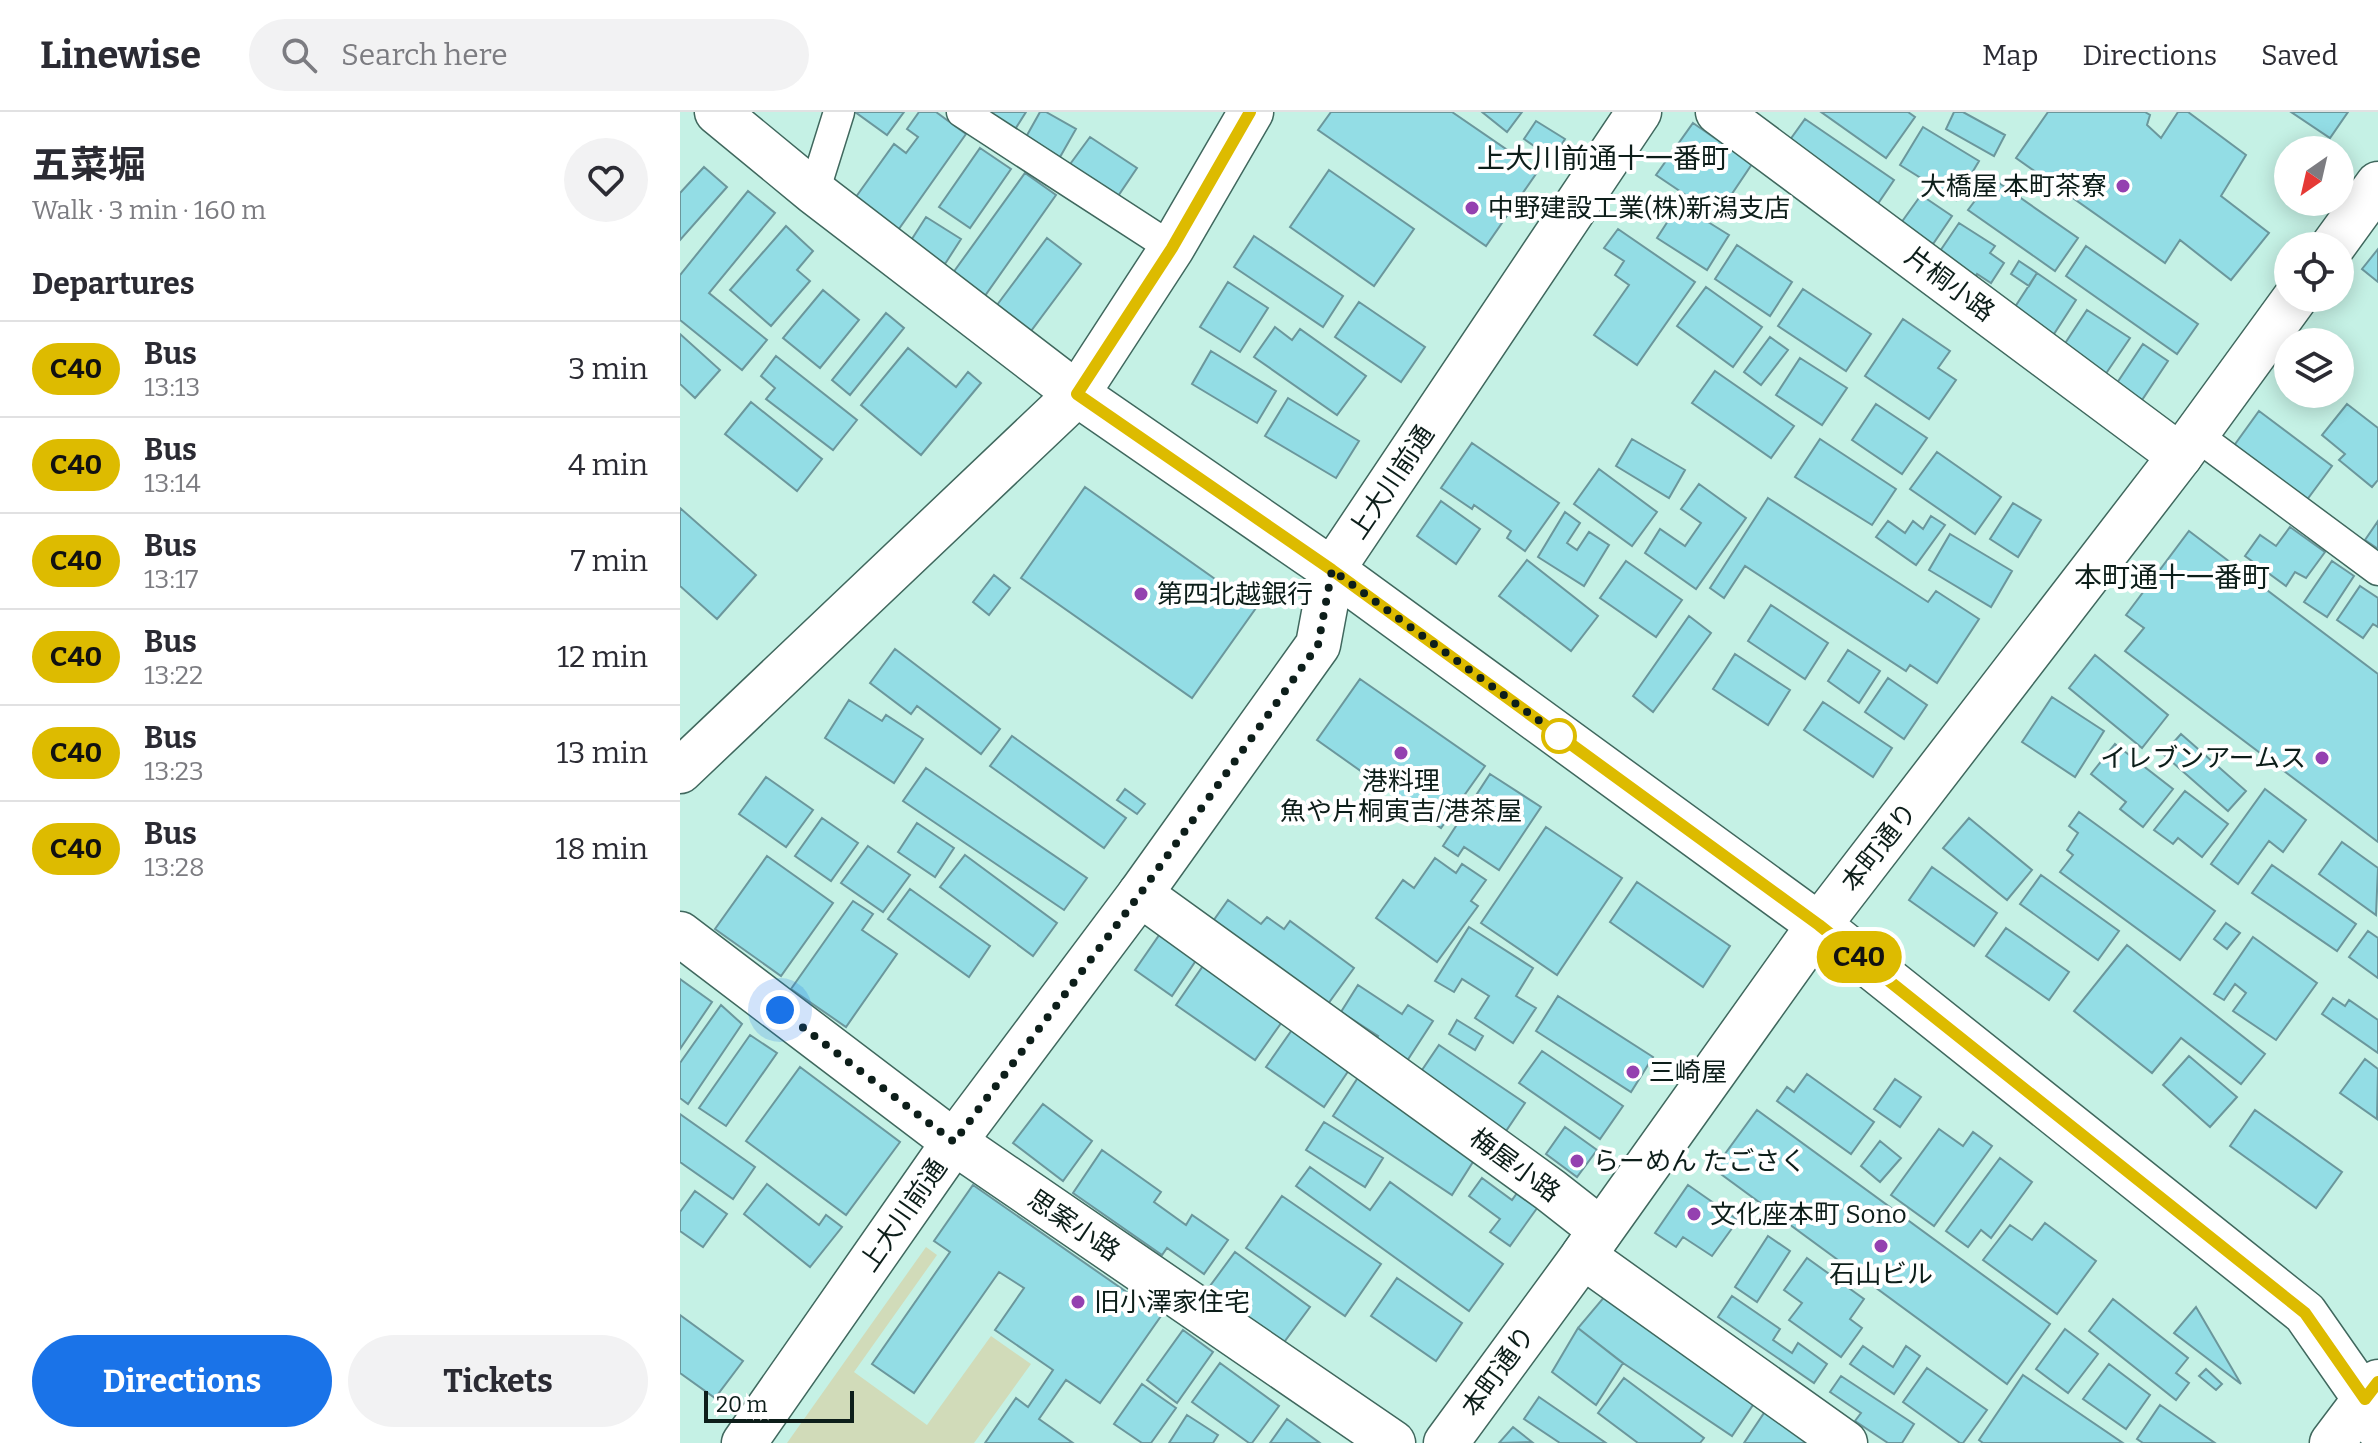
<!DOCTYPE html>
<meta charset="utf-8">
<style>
:root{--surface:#fff;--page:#f2f2f3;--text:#2b2b33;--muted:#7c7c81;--line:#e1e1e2;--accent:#1a73e8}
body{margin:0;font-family:Bitter,"Noto Sans JP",serif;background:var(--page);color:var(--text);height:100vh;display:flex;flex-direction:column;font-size:30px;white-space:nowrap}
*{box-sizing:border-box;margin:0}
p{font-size:26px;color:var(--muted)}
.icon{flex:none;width:44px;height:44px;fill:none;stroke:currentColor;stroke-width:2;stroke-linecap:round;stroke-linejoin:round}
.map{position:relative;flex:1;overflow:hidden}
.sheet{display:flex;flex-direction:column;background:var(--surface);width:680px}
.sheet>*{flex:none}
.badge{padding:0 16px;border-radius:26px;font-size:28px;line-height:52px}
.needle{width:52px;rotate:214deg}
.buttons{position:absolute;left:1594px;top:24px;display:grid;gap:16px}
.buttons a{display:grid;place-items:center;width:80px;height:80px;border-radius:50%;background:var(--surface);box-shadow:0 4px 20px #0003;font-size:40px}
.scale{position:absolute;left:24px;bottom:20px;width:150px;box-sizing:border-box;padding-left:8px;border:4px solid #0d1e1a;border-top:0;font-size:22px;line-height:28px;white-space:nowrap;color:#0d1e1a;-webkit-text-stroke:6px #fff;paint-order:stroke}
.you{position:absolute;width:40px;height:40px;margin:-20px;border:6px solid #fff;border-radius:50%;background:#1a73e8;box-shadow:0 0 0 12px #1a73e833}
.map>.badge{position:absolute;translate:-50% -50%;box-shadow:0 0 0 4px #fff}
h2{padding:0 32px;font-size:30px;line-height:72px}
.round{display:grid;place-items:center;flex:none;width:84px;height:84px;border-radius:42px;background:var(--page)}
.head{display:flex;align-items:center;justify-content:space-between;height:136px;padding:0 32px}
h1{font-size:38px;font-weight:700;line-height:60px}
.button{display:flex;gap:16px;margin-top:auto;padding:16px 32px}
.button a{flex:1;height:92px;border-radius:48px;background:var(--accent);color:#fff;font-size:32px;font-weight:700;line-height:92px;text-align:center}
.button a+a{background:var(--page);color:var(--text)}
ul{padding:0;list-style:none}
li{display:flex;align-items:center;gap:24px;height:96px;padding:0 32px;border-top:2px solid var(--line)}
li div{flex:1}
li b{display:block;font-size:30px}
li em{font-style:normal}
li .badge{min-width:88px;font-weight:700;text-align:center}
header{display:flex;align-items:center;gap:48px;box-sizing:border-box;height:112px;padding:0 40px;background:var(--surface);border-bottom:2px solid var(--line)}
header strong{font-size:38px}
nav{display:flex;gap:44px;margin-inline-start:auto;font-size:28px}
.search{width:560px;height:72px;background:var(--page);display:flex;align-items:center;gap:20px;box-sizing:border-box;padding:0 28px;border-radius:44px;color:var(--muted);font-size:30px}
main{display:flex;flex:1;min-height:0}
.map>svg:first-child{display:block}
</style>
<header>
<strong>Linewise</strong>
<div class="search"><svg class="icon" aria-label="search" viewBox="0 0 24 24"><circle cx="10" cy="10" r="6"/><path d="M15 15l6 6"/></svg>Search here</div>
<nav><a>Map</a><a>Directions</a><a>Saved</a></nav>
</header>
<main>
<section class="sheet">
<div class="head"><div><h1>五菜堀</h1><p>Walk · 3 min · 160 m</p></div><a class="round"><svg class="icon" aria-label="heart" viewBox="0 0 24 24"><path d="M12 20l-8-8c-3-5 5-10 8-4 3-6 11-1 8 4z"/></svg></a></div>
<h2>Departures</h2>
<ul>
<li><span class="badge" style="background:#db0;color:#111">C40</span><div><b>Bus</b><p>13:13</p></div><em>3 min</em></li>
<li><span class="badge" style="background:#db0;color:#111">C40</span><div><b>Bus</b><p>13:14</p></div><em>4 min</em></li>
<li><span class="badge" style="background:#db0;color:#111">C40</span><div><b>Bus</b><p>13:17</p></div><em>7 min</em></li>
<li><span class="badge" style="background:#db0;color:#111">C40</span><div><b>Bus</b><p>13:22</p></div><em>12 min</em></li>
<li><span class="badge" style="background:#db0;color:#111">C40</span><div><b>Bus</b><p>13:23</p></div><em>13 min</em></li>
<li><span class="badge" style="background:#db0;color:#111">C40</span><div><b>Bus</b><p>13:28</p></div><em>18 min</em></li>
</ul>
<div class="button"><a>Directions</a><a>Tickets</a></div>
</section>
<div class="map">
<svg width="1698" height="1331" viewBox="0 0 1698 1331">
<rect width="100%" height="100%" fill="#c5f1e5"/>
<path fill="#d1dbb9" d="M246,1135L257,1143L174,1260L247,1313L311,1224L351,1252L294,1331H107Z"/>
<path fill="#93dde5" stroke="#6b979c" stroke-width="2" d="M175,0H224L207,23Z
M239,0H256L286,22L216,121L173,89L214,32L226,41L238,25L227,17Z
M304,0H346L334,19Z
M360,0H366L396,17L380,45L346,25Z
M651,0H772L858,59L806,134L638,18Z
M802,0H842L827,20Z
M1141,0H1228L1235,5L1206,46Z
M1274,0H1283L1325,23L1314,44L1266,17Z
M1368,0H1465L1470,3L1467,13L1481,26L1498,0H1508L1566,43L1541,84L1589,121L1551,168L1500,128L1485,151L1336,46Z
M1611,0H1668L1650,26Z
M1125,7L1214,68L1197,93L1107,32Z
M856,9L885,27L873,47L844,27Z
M1013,11L1072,52L1037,104L976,63Z
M1243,15L1299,49L1276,88L1220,53Z
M410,25L457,56L436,87L388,55Z
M300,36L331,57L290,116L259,95Z
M24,55L47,75L0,128V81Z
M649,58L734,117L694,174L610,115Z
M345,61L376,83L302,188L270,165Z
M1312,66L1398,126L1375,159L1288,98Z
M68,79L95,101L29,181L87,228L62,258L0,208V163Z
M1241,83L1272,104L1253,132L1221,111Z
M999,92L1049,123L1027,158L977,126Z
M246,105L281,127L265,152L230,130Z
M1279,111L1315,134L1310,141L1324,151L1311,171L1297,162L1293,169L1256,145Z
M106,114L133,139L117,158L130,169L91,214L50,178Z
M938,117L1015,170L957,253L914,223L949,173L935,163L944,149L924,136Z
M574,124L663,184L643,215L554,155Z
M367,126L401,152L348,223L314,197Z
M1057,133L1112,170L1090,204L1035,167Z
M1406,134L1518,212L1497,242L1386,164Z
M1698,137V170L1682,157Z
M1339,149L1357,161L1349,174L1331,162Z
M1357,161L1396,188L1372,225L1333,198Z
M548,170L588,196L560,240L520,215Z
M1026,175L1082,215L1053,255L997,214Z
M1123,177L1191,222L1166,259L1098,214Z
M143,178L179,208L140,256L103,226Z
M679,190L745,235L721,270L655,225Z
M1407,198L1450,226L1425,263L1382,236Z
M206,201L224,216L170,283L152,268Z
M1223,207L1270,239L1258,256L1276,268L1249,307L1185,264Z
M595,215L612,228L620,217L686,264L657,303L574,245Z
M0,222L40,258L15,286L0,272Z
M1090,225L1108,238L1081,273L1064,260Z
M1463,232L1488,249L1462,288L1437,271Z
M228,236L276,275L288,260L301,271L241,343L181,293Z
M531,239L596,279L577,311L512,272Z
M96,244L177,308L153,338L86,287L95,276L81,264Z
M1120,246L1167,276L1142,313L1096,283Z
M1035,259L1114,314L1091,346L1012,291Z
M608,286L679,329L656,366L585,324Z
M71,290L142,347L117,379L45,322Z
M1196,292L1247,326L1222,362L1172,328Z
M1667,292L1698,316V368L1692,375L1659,348L1665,342L1642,323Z
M1579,299L1652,354L1626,389L1553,335Z
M952,327L1005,358L989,386L936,354Z
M1140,327L1216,377L1192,413L1115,365Z
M792,331L879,391L845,439L827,426L831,419L794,393L792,397L761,376Z
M1257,340L1321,385L1295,422L1230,377Z
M919,357L977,400L952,434L894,392Z
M1019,372L1066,406L1016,477L965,441L980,417L1005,434L1021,411L1001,397Z
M405,375L576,496L512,586L341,466Z
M1088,386L1248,490L1256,479L1299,507L1257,571L1230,553L1226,559L1065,454L1044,486L1030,476Z
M761,389L800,417L776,452L737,424Z
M1333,391L1361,408L1338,445L1310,427Z
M0,396L76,463L37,507L0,474Z
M885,400L900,411L887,431L897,438L909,420L929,433L904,474L858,445Z
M1251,404L1265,413L1236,453L1196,425L1208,409L1225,421L1233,409L1243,417Z
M1698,409V437L1685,428Z
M1610,415L1645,440L1626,466L1615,460L1606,474L1565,444L1580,423L1596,434Z
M1509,419L1698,562V730L1445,539L1464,516L1446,503Z
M1270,422L1332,459L1311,495L1249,458Z
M847,448L918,504L891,539L819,484Z
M946,449L1002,488L976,525L920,486Z
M1652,449L1674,464L1647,505L1624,490Z
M314,463L330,476L309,503L293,490Z
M1680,474L1698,486V515L1693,512L1683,526L1657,508Z
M1091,493L1148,531L1125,567L1068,529Z
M1009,504L1031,521L973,600L953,584Z
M215,537L320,617L301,642L237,594L231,602L190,571Z
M1168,538L1200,559L1179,591L1148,569Z
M1055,542L1110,578L1088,613L1033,577Z
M1415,543L1488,603L1462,636L1389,576Z
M1208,566L1247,593L1224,627L1185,600Z
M680,567L805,654L761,716L637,628Z
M1372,585L1424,619L1395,665L1342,630Z
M169,588L202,609L206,603L243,627L214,671L145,626Z
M1143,590L1212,636L1193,665L1124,618Z
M1501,622L1566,679L1548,699L1483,642Z
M332,624L446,706L424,736L310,654Z
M1435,632L1493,677L1463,715L1440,697L1446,690L1411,662Z
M246,656L407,766L384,798L223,689Z
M810,662L861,695L819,758L784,735L778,744L763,734Z
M86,665L133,698L106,735L59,702Z
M445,677L465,692L457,702L437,688Z
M1585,677L1626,708L1603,740L1589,729L1558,772L1531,752Z
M1505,679L1548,712L1522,745L1498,726L1493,732L1474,718Z
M1399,700L1535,799L1500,848L1380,760L1393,743L1387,738L1398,721L1389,714Z
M142,706L178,731L151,769L115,744Z
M1289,706L1352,758L1327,788L1263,736Z
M237,711L274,736L255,765L218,740Z
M866,715L942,766L877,863L801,811Z
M1662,730L1698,756L1696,803L1639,762Z
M188,734L230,763L203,800L161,771Z
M285,743L377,811L353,844L260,775Z
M87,744L153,791L101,864L35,817Z
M755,746L776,761L782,752L806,768L791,789L798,794L757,850L696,806L723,768L734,776Z
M1592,753L1676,812L1657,839L1572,781Z
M1252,755L1317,801L1294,834L1229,788Z
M1361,763L1439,819L1418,848L1340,792Z
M957,770L1050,834L1023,875L930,810Z
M230,777L310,834L289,865L208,807Z
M548,788L581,812L587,805L604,817L610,809L674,856L645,896L531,812Z
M173,789L193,802L182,818L217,842L166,915L111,877Z
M1546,811L1560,821L1547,837L1534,827Z
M789,815L853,856L836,884L856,896L833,931L795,906L809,884L782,867L774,880L755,869Z
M1326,816L1389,860L1369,888L1306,844Z
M482,819L519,844L492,884L455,858Z
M1688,819L1698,826V866L1669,845Z
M1573,825L1637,871L1596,928L1553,899L1566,881L1555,872L1544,888L1534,882Z
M1447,833L1585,942L1561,972L1501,926L1472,961L1394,899Z
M525,851L604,907L575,948L496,893Z
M0,867L32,890L0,937Z
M678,873L722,902L728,893L753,909L723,955L691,934L698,924L661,900Z
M878,884L973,945L951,980L856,919Z
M1653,886L1665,894L1669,888L1698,908V941L1642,902Z
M41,893L62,912L8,992L0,986V951Z
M777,908L803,924L795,938L769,922Z
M614,915L671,955L644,995L586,955Z
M70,923L97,941L46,1014L19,996Z
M759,933L845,991L826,1019L740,961Z
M862,939L943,994L920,1027L839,971Z
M1509,944L1557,985L1530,1015L1483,973Z
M1685,947L1698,957L1697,1007L1660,981Z
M120,955L220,1030L166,1103L66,1029Z
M1127,962L1194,1010L1171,1042L1097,989L1107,975L1114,980Z
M679,964L798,1042L772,1083L653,1004Z
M1215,967L1241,985L1220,1015L1194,997Z
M363,992L412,1029L383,1069L333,1031Z
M1077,998L1370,1212L1327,1272L1034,1057Z
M1575,998L1662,1060L1636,1096L1550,1034Z
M0,1002L75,1055L53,1087L0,1050Z
M644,1010L703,1046L685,1075L626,1038Z
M885,1015L917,1038L897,1065L866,1042Z
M1259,1017L1283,1034L1293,1020L1312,1034L1254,1114L1211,1083Z
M1200,1029L1221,1046L1200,1070L1181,1054Z
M422,1038L481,1080L474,1090L506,1113L512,1103L548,1128L524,1162L487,1136L482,1143L393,1081Z
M1320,1046L1352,1070L1311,1126L1301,1118L1288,1135L1266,1119Z
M630,1055L690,1098L710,1070L823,1152L789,1199L616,1074Z
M802,1066L832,1088L840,1077L860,1092L830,1134L810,1120L820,1107L789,1084Z
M87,1072L139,1113L146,1103L162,1115L130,1155L64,1102Z
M293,1073L481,1204L420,1291L386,1268L359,1307L393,1331H305L336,1286L348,1295L373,1258L315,1218L344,1176L319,1160L234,1281L192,1252L270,1140L254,1129Z
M1008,1073L1058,1108L1032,1144L1003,1125L996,1135L975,1121Z
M15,1079L47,1102L23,1135L0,1119V1100Z
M602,1084L701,1152L665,1204L566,1136Z
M1365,1111L1416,1149L1377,1202L1303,1148L1330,1113L1352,1128Z
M1088,1124L1110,1139L1077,1190L1055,1175Z
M555,1140L630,1195L602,1233L527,1178Z
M1127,1146L1184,1187L1170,1207L1182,1216L1161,1245L1109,1208L1122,1191L1104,1178Z
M717,1166L782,1211L756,1249L691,1204Z
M925,1184L1077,1287L1052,1324L940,1249L898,1216Z
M1052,1184L1100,1217L1093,1228L1112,1241L1118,1231L1147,1252L1134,1271L1038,1205Z
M1433,1187L1508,1246L1496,1261L1509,1271L1496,1288L1409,1219Z
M1516,1195L1561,1272L1494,1221Z
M0,1203L63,1249L35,1286L0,1261Z
M898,1216L943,1251L916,1293L872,1260Z
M1385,1217L1418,1242L1388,1281L1356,1257Z
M503,1218L533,1240L497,1291L467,1268Z
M1183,1234L1213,1255L1226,1234L1240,1244L1214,1282L1170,1252Z
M540,1251L599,1294L572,1331H569L512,1290Z
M1429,1252L1470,1283L1446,1317L1403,1287Z
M1247,1256L1307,1298L1283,1331H1280L1223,1290Z
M1526,1257L1542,1272L1536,1278L1519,1264Z
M1343,1263L1443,1331H1303L1299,1328Z
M1161,1264L1234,1312L1222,1331H1208L1175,1309L1181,1301L1150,1280Z
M944,1266L1024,1326L1020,1331H958L918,1301Z
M462,1272L496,1296L471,1331H462L434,1312Z
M859,1285L926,1331H880L844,1307Z
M1480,1293L1535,1331H1463L1457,1327Z
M1086,1298L1135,1331H1064Z
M507,1303L538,1323L533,1331H489Z
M607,1307L640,1331H590Z
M833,1315L852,1330L819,1331Z"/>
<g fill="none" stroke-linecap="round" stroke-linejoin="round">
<g stroke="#40685e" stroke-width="33">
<path id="lane" d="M282,0L492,136
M134,80L159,0
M1516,323L1698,458"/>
</g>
<g stroke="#40685e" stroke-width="47">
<path id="street" d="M37,0L134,80L397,282
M1038,0L1500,344
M460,782L870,1078L921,1118L903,1144L1165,1331
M0,822L274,1030L713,1331"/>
</g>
<g stroke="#40685e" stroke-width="47">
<path id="secondary" d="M1653,134L1698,72
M397,282L652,458L1139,813L1625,1201L1685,1287L1698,1316
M0,659L397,282L492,136L571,0
M64,1331L274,1030L460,782L638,533L652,458L959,0
M766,1331L903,1144L1139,813L1500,344L1615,186
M1652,1331L1698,1270"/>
</g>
<use href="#lane" stroke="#fff" stroke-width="30"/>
<use href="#street" stroke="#fff" stroke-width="44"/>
<use href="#secondary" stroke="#fff" stroke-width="44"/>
</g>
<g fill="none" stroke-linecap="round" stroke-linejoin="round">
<g stroke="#fff" stroke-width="18">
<path id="line" d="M570,0L492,136L397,282L652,458L1139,813L1625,1201L1685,1287L1698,1270"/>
</g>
<use href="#line" stroke="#db0" stroke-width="12"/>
<path stroke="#0d1e1a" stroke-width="8" stroke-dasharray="0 14.4" d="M100,898L274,1030L460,782L638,533L652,458L883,626L879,624"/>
</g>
<g fill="#9441b0" stroke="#fff" stroke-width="3">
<circle cx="1443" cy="74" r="8"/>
<circle cx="792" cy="96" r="8"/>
<circle cx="461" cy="482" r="8"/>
<circle cx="721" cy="641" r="8"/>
<circle cx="1642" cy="646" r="8"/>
<circle cx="953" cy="960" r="8"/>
<circle cx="897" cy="1049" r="8"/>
<circle cx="1014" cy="1102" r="8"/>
<circle cx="1201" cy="1134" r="8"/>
<circle cx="398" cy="1190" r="8"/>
</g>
<circle fill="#fff" stroke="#db0" stroke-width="4" cx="879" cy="624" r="16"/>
<g text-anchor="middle" stroke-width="8" stroke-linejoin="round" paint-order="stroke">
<g font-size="26" fill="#0d1e1a" stroke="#fff" text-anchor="start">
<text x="1427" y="83" text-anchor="end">大橋屋 本町茶寮</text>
<text x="808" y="105">中野建設工業(株)新潟支店</text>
<text x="477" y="491">第四北越銀行</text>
<text x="1626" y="655" text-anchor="end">イレブンアームス</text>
<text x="721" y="678" text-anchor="middle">港料理<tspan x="721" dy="30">魚や片桐寅吉/港茶屋</tspan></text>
<text x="969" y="969">三崎屋</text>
<text x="913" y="1058">らーめん たごさく</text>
<text x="1030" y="1111">文化座本町 Sono</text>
<text x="1201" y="1171" text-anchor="middle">石山ビル</text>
<text x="414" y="1199">旧小澤家住宅</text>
</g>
<g font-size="26" fill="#0d1e1a" stroke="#fff">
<text transform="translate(1270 172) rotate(37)" y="9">片桐小路</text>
<text transform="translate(711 370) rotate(-56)" y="9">上大川前通</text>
<text transform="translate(1199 735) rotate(-52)" y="9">本町通り</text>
<text transform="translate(835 1053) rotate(36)" y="9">梅屋小路</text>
<text transform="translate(223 1103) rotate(-55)" y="9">上大川前通</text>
<text transform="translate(394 1113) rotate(34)" y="9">思案小路</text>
<text transform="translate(818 1259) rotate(-54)" y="9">本町通り</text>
</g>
<g font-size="28" fill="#0d1e1a" stroke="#fff">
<text x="923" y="56">上大川前通十一番町</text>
<text x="1492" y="475">本町通十一番町</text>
</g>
</g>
</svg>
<div class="buttons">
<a><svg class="needle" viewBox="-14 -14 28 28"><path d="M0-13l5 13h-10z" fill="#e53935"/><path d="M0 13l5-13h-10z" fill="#7c7c81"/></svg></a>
<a><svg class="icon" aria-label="locate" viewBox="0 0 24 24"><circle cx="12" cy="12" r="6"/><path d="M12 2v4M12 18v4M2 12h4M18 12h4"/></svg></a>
<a><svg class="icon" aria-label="layers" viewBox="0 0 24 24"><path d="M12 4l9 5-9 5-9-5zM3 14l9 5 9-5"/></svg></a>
</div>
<div class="scale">20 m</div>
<div class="you" style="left:100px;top:898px"></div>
<b class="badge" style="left:1179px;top:845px;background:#db0;color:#111">C40</b>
</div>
</main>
